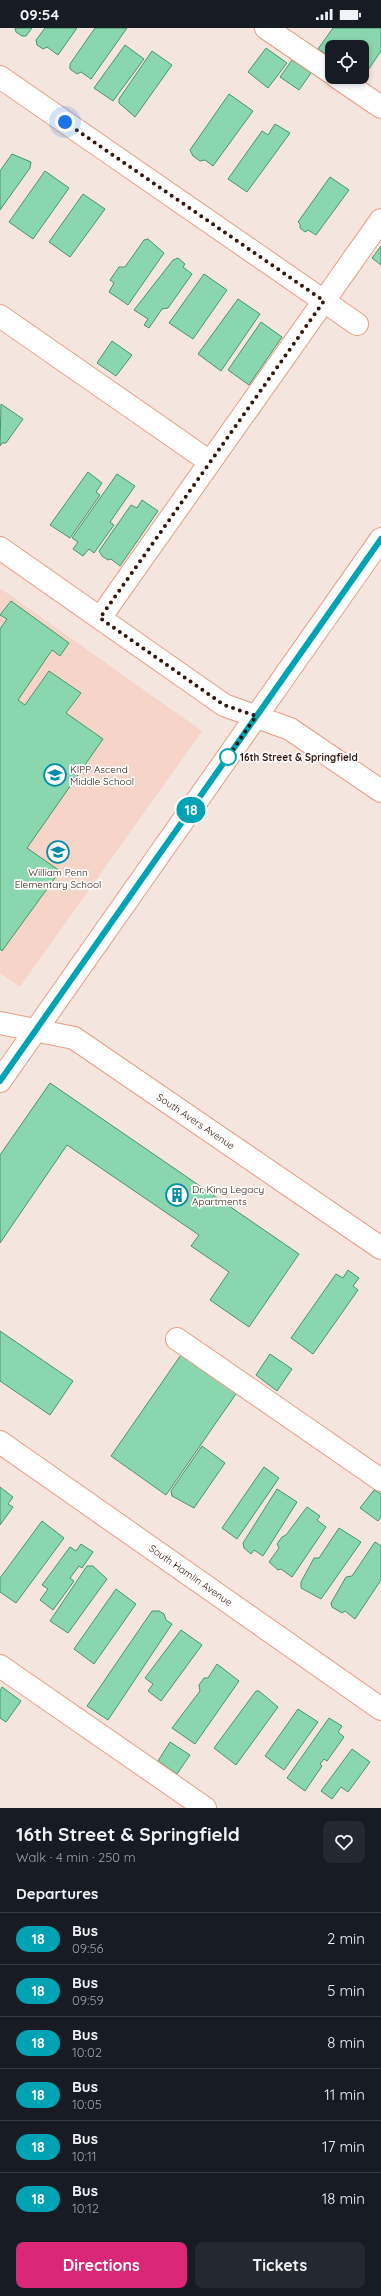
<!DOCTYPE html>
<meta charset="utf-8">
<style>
:root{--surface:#171b24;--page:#242831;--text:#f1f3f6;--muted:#9ea1a6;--line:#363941;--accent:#db2777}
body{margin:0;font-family:Quicksand,sans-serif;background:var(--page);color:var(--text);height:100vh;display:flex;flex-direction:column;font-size:15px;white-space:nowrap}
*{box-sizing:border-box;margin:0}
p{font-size:13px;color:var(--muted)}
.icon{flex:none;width:22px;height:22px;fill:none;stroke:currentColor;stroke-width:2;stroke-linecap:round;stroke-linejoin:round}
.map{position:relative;height:1780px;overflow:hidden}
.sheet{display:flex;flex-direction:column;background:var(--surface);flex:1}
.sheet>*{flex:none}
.badge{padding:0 8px;border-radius:13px;font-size:14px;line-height:26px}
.fabs{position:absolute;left:325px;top:12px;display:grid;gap:8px}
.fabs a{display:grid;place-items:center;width:44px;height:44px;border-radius:8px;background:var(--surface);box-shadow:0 2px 6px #0003;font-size:20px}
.you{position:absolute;width:20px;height:20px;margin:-10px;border:3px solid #fff;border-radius:50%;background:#1a73e8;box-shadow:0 0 0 6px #1a73e833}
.map>.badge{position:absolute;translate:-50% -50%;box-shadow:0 0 0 2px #fff}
h2{padding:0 16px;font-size:15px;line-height:36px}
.round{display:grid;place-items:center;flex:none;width:42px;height:42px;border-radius:8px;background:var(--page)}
.headline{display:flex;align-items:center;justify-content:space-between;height:68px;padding:0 16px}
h1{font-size:19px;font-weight:700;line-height:30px}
.button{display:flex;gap:8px;margin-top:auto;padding:8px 16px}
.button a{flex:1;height:46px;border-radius:8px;background:var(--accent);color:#fff;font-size:16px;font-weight:700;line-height:46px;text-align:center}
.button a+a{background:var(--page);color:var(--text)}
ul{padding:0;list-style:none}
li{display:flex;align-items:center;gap:12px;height:52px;padding:0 16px;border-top:1px solid var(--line)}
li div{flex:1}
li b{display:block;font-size:15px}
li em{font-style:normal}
li .badge{min-width:44px;font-weight:700;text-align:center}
.status{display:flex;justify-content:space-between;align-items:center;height:28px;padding:0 20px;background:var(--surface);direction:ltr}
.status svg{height:11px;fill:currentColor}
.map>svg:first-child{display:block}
</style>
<div class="status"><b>09:54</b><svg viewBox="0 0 49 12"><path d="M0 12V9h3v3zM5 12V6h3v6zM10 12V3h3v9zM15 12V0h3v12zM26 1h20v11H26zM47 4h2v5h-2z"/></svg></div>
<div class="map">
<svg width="381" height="1780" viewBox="0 0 381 1780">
<rect width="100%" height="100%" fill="#f5e5df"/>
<path fill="#f7d4c8" d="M0,560L202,703L20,959L0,945Z"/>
<path fill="#8ad7af" stroke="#47946f" d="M15,0H32L26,8H22L16,4Z
M45,0H77L58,27L47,19L43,21L37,17L36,12Z
M95,0H127L91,51L81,44L77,46L70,41V36Z
M333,0H381V23L362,51L359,49H362V19H332V30L318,21Z
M125,17L144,31L113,73L94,60Z
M266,20L287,35L268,60L248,44Z
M152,23L172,37L135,89L119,75V71Z
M292,32L311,45L299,62L280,49Z
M229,66L253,83L213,138L205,132L200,133L193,128L190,122Z
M275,96L290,105L247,164L228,151L262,103L268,107Z
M12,126L31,134L30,140L0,182V143Z
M45,143L69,160L33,211L9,194Z
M330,149L349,162L316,207L308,202L305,204L300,200V196L298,194Z
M83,166L105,181L70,229L49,214Z
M148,211L164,225L128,277L109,264L114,255L110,252L119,239H125L144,212Z
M381,218V237L372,230Z
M178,230L185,236L183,239L192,246L168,280L162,281L149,300L144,297L148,291L134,282L173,232Z
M204,246L227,262L193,311L169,295Z
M238,271L260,286L221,343L198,326Z
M261,294L282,309L249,357L228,342Z
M112,313L132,327L116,348L97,335Z
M1,376L23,391L6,415H2L0,418Z
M88,444L102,455L96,464L100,467L70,510L50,497Z
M117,446L135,458L110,494L114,497L94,525L89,521L83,528L73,521L78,514L72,510Z
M142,472L158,483L120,538L111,531L108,532L102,528L99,523L131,477L137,480Z
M11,573L69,615L60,628L52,622L18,672L25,677L49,643L81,665L66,685L103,711L27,820L60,843L2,923L0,921V601L7,591L0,587Z
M50,1055L299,1226L249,1299L210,1272L229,1244L191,1218L199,1207L67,1117L0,1215V1127Z
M348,1242L359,1250L353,1258L358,1262L313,1326L291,1310L336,1246L343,1250Z
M0,1303L73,1353L50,1387L0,1353Z
M183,1324L238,1363L166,1467L111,1428Z
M270,1326L292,1341L277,1363L256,1347Z
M202,1418L225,1435L194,1480L172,1468L171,1463Z
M264,1439L279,1450L237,1511L222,1500Z
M0,1459L13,1469L8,1476L13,1479L0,1497Z
M277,1461L297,1474L263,1528L254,1522L251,1526L244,1520L243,1515Z
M374,1462L381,1466V1489L378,1493L360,1480Z
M307,1479L320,1488L317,1492L326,1499L292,1549L281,1541L278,1542L269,1534L279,1520L277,1516L282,1509L286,1507Z
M42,1493L64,1510L16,1575L0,1564V1550Z
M339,1500L361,1514L321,1571L301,1560V1554L314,1530H319Z
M375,1514L381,1518V1552L355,1591L345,1583L342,1585L332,1579L331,1575L346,1549L352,1548Z
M81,1516L93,1524L82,1540L79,1538L70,1550L74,1553L53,1582L40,1572L48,1561L42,1557L70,1519L76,1523Z
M87,1538H93L107,1551L68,1605L50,1593Z
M116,1561L136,1576L94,1636L74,1621Z
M152,1583H159L164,1586L166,1592L172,1596L108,1692L87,1678Z
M181,1602L202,1617L161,1673L148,1663L153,1656L145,1650Z
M217,1636L239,1653L195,1716L172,1700L200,1663L199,1657L204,1650H208Z
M2,1659L21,1673L6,1694L0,1690V1663Z
M256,1663H259L278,1679L236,1737L214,1720Z
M298,1681L318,1694L284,1742L265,1728Z
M329,1690L342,1698L338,1704L344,1709L327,1733L324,1731L320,1736L322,1738L305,1763L287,1750Z
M170,1714L190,1727L177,1746L158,1733Z
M352,1721L370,1734L348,1764L341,1759L332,1771L321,1763Z"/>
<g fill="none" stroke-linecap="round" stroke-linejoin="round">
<g stroke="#e79e83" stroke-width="24">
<path id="minor" d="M266,0L332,45
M0,49L357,296
M337,49L381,79
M0,288L210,434
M0,520L224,677L290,701L381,763
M100,590L381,192
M0,995L74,1010L381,1220
M0,1053L381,511
M177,1311L381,1452
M0,1414L381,1681
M0,1638L205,1780"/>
</g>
<use href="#minor" stroke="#fff" stroke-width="22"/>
</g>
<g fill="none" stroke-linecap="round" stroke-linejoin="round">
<g stroke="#fff" stroke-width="9">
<path id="line" d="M0,1053L381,511"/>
</g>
<use href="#line" stroke="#00a3b4" stroke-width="6"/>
<path stroke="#32170c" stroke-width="4" stroke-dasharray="0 7.2" d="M65,94L324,273L100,590L224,677L256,688L226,732L228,729"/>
</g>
<defs>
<g id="school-ring" transform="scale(1.15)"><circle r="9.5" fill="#fff" stroke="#018caa" stroke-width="1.5"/><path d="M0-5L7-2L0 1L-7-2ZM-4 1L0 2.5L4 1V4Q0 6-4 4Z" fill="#018caa"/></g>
<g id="building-ring" transform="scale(1.15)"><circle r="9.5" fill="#fff" stroke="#018caa" stroke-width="1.5"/><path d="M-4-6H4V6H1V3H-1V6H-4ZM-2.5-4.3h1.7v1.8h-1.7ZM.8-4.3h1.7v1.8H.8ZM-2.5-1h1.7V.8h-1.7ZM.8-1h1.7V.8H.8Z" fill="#018caa"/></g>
</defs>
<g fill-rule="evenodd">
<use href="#school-ring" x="55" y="747"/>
<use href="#school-ring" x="58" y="824"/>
<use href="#building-ring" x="177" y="1167"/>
</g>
<circle fill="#fff" stroke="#00a3b4" stroke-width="2" cx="228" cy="729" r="8"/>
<g text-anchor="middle" stroke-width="3.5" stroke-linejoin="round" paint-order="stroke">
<g font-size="10" font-weight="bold" fill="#32170c" stroke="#fff" text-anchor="start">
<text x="240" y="733">16th Street &amp; Springfield</text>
</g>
<g font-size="10" fill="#32170c" stroke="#fff" text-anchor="start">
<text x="70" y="745">KIPP Ascend<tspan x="70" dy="12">Middle School</tspan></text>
<text x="58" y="848" text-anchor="middle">William Penn<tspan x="58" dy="12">Elementary School</tspan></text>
<text x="192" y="1165">Dr. King Legacy<tspan x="192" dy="12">Apartments</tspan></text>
</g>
<g font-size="10" fill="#32170c" stroke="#fff">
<text transform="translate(196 1093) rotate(34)" y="4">South Avers Avenue</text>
<text transform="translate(191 1547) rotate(35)" y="4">South Hamlin Avenue</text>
</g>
</g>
</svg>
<div class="fabs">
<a><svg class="icon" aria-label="locate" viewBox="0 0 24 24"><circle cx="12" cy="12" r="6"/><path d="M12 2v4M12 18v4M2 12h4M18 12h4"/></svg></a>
</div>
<div class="you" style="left:65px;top:94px"></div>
<b class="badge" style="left:191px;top:782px;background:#00a3b4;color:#fff">18</b>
</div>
<section class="sheet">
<div class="headline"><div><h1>16th Street &amp; Springfield</h1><p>Walk · 4 min · 250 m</p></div><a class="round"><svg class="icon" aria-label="heart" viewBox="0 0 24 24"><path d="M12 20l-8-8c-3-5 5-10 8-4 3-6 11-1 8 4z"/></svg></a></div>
<h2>Departures</h2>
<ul>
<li><span class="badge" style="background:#00a3b4;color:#fff">18</span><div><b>Bus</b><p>09:56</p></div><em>2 min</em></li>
<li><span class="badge" style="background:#00a3b4;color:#fff">18</span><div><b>Bus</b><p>09:59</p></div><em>5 min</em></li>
<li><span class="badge" style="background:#00a3b4;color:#fff">18</span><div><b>Bus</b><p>10:02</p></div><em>8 min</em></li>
<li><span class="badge" style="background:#00a3b4;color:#fff">18</span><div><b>Bus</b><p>10:05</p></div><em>11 min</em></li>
<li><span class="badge" style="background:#00a3b4;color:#fff">18</span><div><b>Bus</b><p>10:11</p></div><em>17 min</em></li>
<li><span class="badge" style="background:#00a3b4;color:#fff">18</span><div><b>Bus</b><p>10:12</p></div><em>18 min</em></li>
</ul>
<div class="button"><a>Directions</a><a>Tickets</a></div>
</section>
